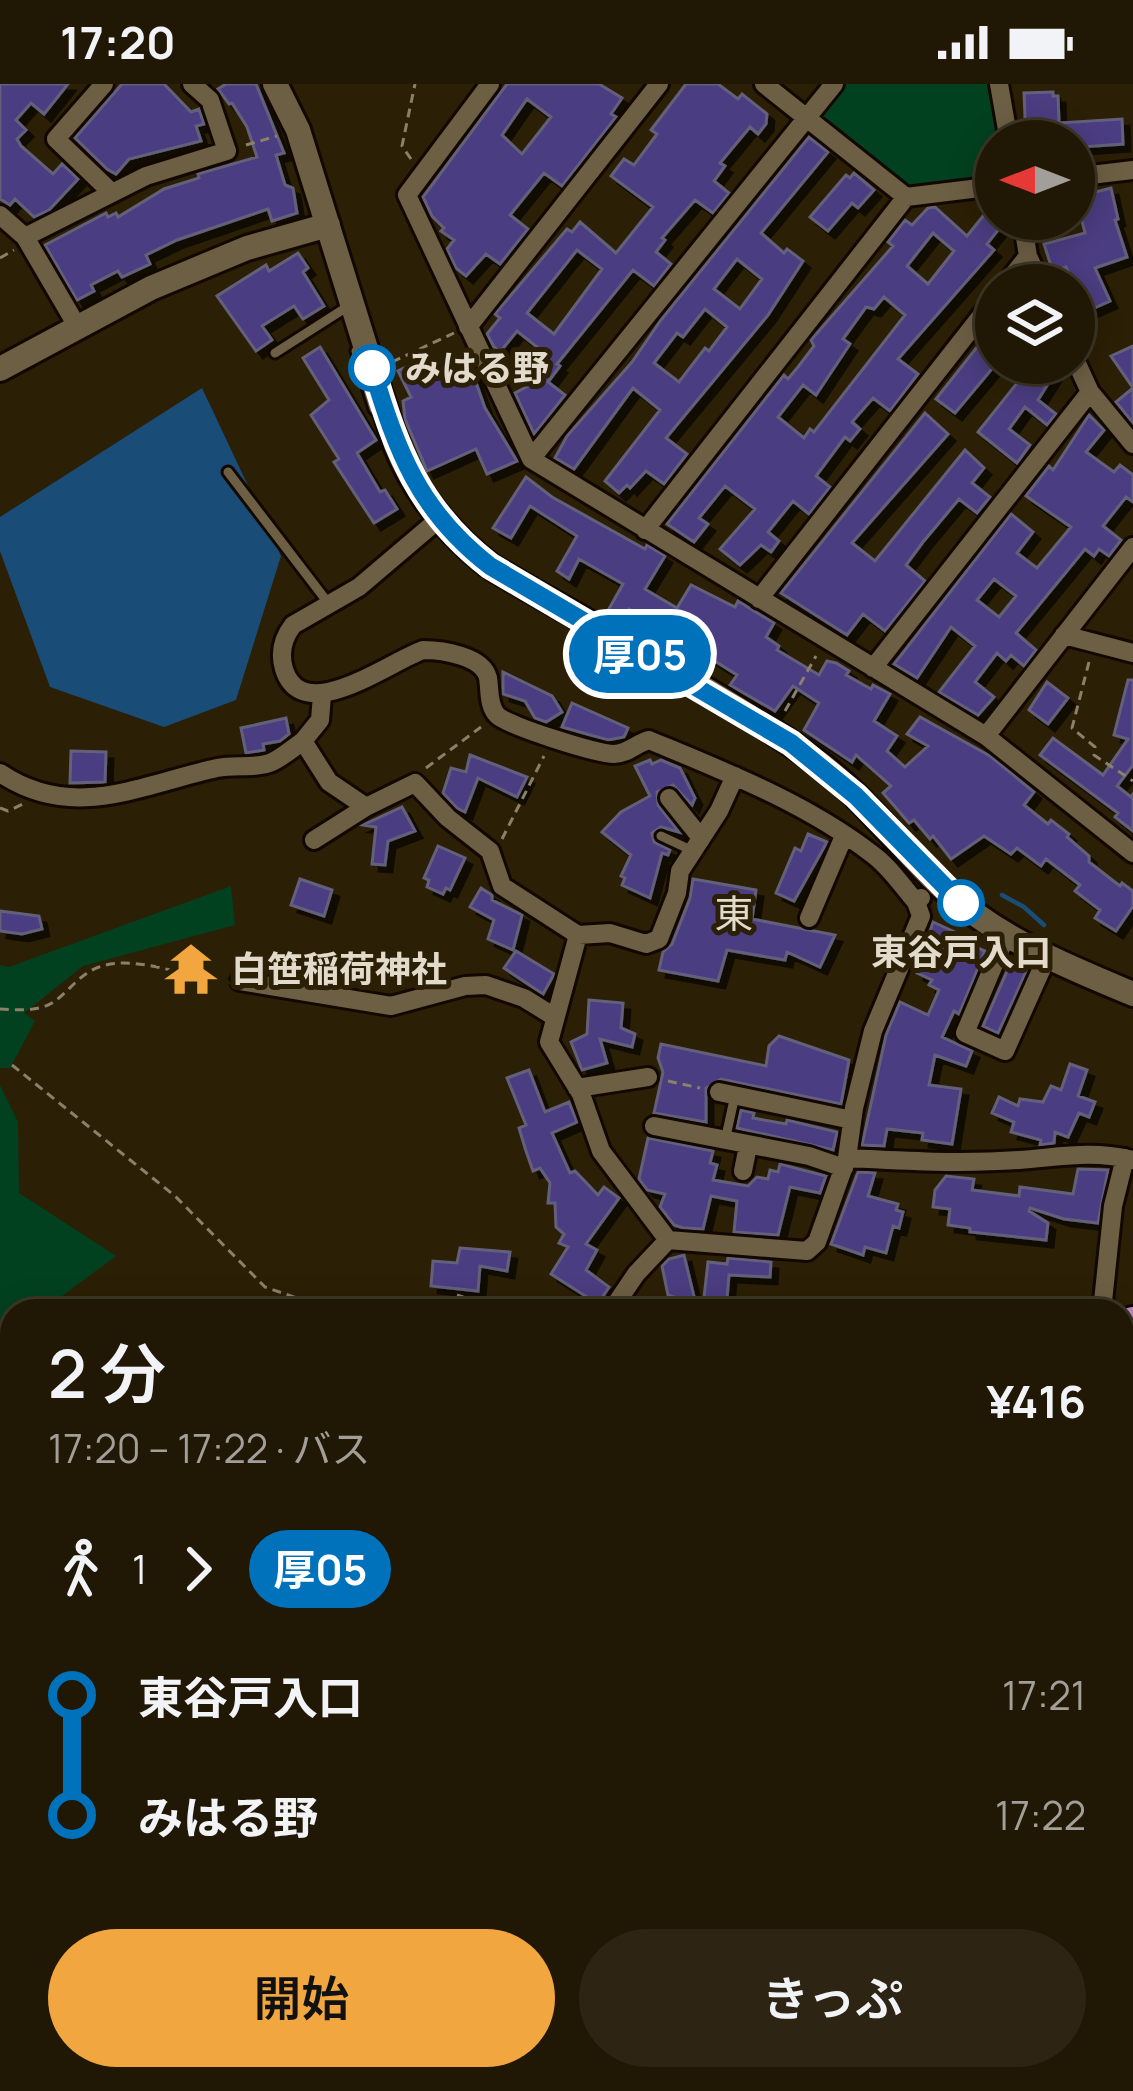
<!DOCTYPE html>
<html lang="ja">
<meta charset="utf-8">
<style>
:root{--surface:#201704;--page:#2d2413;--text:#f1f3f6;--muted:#a29f9a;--line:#3d3626;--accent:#f1a63f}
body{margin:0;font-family:Manrope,"Noto Sans JP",sans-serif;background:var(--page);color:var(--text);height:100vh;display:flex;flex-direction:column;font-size:45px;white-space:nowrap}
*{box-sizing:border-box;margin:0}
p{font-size:39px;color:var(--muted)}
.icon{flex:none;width:66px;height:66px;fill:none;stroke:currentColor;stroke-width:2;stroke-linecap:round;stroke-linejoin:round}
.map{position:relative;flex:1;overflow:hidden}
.panel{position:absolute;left:0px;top:1215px;width:1134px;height:792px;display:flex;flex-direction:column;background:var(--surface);border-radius:36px 36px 0 0;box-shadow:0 6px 30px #0003,0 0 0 3px var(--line)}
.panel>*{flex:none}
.badge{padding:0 24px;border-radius:39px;font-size:42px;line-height:78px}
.needle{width:78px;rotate:270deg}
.fabs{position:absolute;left:975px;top:36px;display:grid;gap:24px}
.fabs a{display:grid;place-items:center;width:120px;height:120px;border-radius:50%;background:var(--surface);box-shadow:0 6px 30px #0003,0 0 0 3px var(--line);font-size:60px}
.map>.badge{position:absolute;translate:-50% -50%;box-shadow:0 0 0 6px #fff}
.legs{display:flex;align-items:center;gap:18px;height:132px;padding:0 48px;font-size:39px}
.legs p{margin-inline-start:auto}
.overview{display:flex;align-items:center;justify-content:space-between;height:204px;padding:0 48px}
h1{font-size:66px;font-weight:600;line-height:90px}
.cta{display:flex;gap:24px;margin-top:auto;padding:24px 48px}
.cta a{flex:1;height:138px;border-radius:72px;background:var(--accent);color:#111;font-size:48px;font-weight:600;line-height:138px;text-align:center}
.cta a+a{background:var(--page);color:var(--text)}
ul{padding:0 48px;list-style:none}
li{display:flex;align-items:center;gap:42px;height:120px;font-size:45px}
li i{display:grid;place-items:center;width:18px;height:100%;margin:0 15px;background:currentColor}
li i::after{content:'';width:30px;height:30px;margin:-15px;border:9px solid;border-radius:50%;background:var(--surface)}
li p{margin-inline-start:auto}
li:first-child i{background:linear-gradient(#0000 50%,currentColor 0)}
li:last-child i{background:linear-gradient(currentColor 50%,#0000 0)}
.status{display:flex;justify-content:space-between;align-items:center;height:84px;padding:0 60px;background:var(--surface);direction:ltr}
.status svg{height:33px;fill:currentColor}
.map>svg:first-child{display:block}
</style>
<div class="status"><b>17:20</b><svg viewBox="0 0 49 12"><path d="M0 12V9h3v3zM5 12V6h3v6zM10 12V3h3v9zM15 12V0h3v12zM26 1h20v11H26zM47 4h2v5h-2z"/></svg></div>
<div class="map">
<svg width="1133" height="2007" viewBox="0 0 1133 2007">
<defs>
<filter id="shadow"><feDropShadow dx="7" dy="7" stdDeviation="0" flood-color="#0009"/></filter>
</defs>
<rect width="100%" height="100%" fill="#2b1f05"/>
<path fill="#02411f" d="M841,0H993L1002,57H996V96L906,103L819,33Z
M231,802L235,841L83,882L24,929L35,937L10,984H0V881L9,883Z
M0,1001L18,1038L19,1109L116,1172L42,1227H12V1237L0,1235Z"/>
<path fill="#194d77" d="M202,304L281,472L236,616L164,643L50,603L0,467V433Z"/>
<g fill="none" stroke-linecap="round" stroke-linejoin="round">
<path stroke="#194d77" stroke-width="4.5" d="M1002,811L1024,823L1044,841
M0,1257L12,1259
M1122,1580L1133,1590"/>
<path stroke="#194d77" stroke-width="30" d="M1122,1982L1133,1975
M1070,2007L1099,1995"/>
</g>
<path fill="#4b3c81" stroke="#63607c" stroke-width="3" fill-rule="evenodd" filter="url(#shadow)" d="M0,0H68L44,30L31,19L16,36L26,46L17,55L21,62L53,90L62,80L78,95L49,126L34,133L15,115L10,121L0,115Z
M122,0H164L191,28L199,25L204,40L196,42L201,57L129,75L116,90L107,85L75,54Z
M226,0H256L284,69L276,71L285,101L293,104L297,129L272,137L268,125L177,156L146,171L150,180L122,193L118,187L91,201L94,207L77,216L45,161L106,129L108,133L116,129L118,133L164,105L199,94L198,90L257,73L247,43L232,19L229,20L218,5Z
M507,0H599L622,14L611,30L616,33L562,102L544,89L510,131L528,145L500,180L486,170L466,192L456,184L447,165L454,156L441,147L444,144L432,132L423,113ZM527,15L551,33L522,70L502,51Z
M686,0H718L738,15L742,10L767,30L766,40L758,50L750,43L720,79L725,82L714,97L729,109L713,129L695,116L662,154L665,156L656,168L671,180L654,202L633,186L557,280L560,282L548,298L565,311L534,350L515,309L534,299L523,291L541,266L517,247L500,268L494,263L487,250L500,234L495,230L567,145L572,148L580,138L616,169L653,123L611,92L624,75L634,81L657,50L651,46ZM577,166L602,185L554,250L527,229Z
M1053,8V12H1058L1059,39L1122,35L1123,60L1082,63V57H1026L1024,9Z
M809,53L828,68L761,149L784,169L787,165L803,177L768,231L666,354L687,370L664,400L646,387L630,404L627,401L619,409L605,397L660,326L633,304L574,385L555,374L567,352L632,278L661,236ZM737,175L762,195L740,225L714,205ZM705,225L727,243L709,267L705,264L679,298L654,279L677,249L683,253Z
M854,89L874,106L858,124L852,119L828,147L810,133L846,91L850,94Z
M1111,104L1118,135L1115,136L1127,173L1095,184L1110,217L1085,228L1066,183L1053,188L1044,160L1085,149L1078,121L1089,118L1087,110Z
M996,116V137L1002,141L987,160L994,166L898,275L918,290L890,327L873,314L852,338L860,345L850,357L845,353L816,392L830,403L809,430L793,417L768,448L779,457L771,468L761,461L740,481L720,465L755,425L725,402L699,434L708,440L694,458L667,440L784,291L788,295L798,283L814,262L811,256L893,162L888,158L905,136L912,141L928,124L935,123L967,152ZM933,149L954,167L928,200L907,182ZM884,213L905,231L814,348L810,345L804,354L778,333L803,301L816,311L850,260L843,255L866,223L874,225Z
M298,169L308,184L303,188L324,222L303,235L294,222L262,242L272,256L256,267L217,212L266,181L269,187Z
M996,239V280L955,329L936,315Z
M1133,262V339L1116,318L1133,304L1111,272Z
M320,263L376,356L357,369L380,408L385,406L397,425L374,439L334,378L339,375L311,331L329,316L303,274Z
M418,277L427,296L456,289L457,294L473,290L485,324L517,377L487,390L476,365L427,387L405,335L403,317L411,313L398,287Z
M1033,279H1061L1038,316L1056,330L1047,341L1025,323L1009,345L1030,361L1017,379L978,348Z
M925,329L948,350L852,459L875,477L965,366L984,384L972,399L990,413L977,429L959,415L923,458L906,481L925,497L885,547L863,530L847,551L781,509Z
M1089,331L1104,346L1086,368L1114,388L1120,381L1133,391V418L1126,413L1103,442L1121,456L1109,472L1099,465L1094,472L1085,465L1016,549L1036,566L1024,582L1011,571L1006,577L997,569L975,598L994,613L978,631L939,608L975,562L951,543L917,594L894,580L1011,430L1033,448L1017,469L1037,484L1071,443L1026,412L1049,382L1053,386ZM994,495L1016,512L999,533L977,516Z
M526,393L552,413L645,465L647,461L665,472L645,505L648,507L677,524L691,501L735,523L738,517L774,539L766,553L779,562L777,566L819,591L827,577L836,579L849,587L846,591L871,605L873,601L890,610L874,637L897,652L887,667L905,683L928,662L907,650L920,633L990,672L1034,708L1024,721L1048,740L1051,736L1069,750L1067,753L1089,772V778L1120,802L1122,799L1133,807V822L1116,847L1095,834L1100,826L1075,807L1080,801L1046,775L1041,782L1017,764L1011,770L984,752L951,775L933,752L930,755L914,736L909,739L883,709L891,702L856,671L852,678L804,646L819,619L793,602L775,627L730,601L737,591L688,560L694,550L663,530L657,542L629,525L622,538L606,530L623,500L579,475L569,495L557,487L577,452L530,422L511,454L493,444Z
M503,588L552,612L562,628L546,638L535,634L525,617L503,610Z
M1128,596H1133V681L1117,702L1131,713L1133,710V747L1115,733L1118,729L1040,671L1053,654L1103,691L1128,655L1114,651Z
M1047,598L1068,614L1048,640L1029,626Z
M572,619L628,644L624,653L608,656L562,643Z
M286,634L289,650L280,657L263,660L264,666L246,669L241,644Z
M71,667L106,668L105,698L70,699Z
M470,671L527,693L517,713L478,694L465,728L457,724L443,709L451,684L466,688Z
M650,676L652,680L661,676L680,684L695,714L692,721L673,701L657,708L658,721L679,748L661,743L652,749L654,758L670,766L668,771L662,769L650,814L622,801L625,794L621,792L631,771L602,748L621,728L650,712L635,682Z
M402,723L415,747L388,757L385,781L372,780L376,743L363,741Z
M808,750L827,758L794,817L776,809L795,764L801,767Z
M438,762L465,774L450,806L446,804L443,810L427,803L429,796L424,794Z
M300,795L332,806L324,832L291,821Z
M693,795L756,806L752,835L835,851L820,883L787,868L785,876L727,866L718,897L659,886L663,868L672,860L690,814Z
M481,804L492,811V816L522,831L513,866L488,855L494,836L470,823Z
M0,827L39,832L42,845L22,850L0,847Z
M933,838L957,849L955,854L985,867L959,930L954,927L942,953L972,967L966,982L935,971L929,1001L961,1005L952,1060L922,1056L923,1049L887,1045L884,1062L862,1061L886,951L900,918L928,931L939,906L929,901L932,896L917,889Z
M516,867L554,890L543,910L504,884Z
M1011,878L1027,886L998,949L983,942Z
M589,916L623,919L621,944L635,950L632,963L600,955L607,979L582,986L571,958L587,950Z
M779,952L849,976L841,1020L721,995L706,1004V1038L654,1029L663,988L658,974L661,960L766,982L769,962Z
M1070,980L1087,986L1078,1012L1095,1018L1089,1033L1079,1029L1068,1053L1055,1048L1054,1059L1040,1061L1041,1056L1011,1048L1014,1038L992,1029L999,1013L1018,1022L1020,1015L1043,1018L1051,1002L1061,1006Z
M529,986L545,1028L569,1018L577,1038L552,1049L570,1089L575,1087L598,1111L604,1103L619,1114L586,1160L597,1166L586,1186L609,1203L598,1220L551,1190L568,1163L559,1159L564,1150L556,1143L555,1119H548L550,1099L540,1084L533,1087L526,1067L519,1044L526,1041L507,994Z
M741,1026L754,1029L753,1034L786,1040L787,1036L837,1048L833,1066L737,1044Z
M648,1054L713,1067L710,1079L717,1081L713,1096L748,1102L757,1093L768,1095L770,1086L778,1088L780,1080L826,1092L820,1109L790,1103L778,1151L734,1148L737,1117L711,1112L703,1145L683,1144L674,1141L660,1123L665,1110L647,1106L639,1095Z
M1078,1085L1108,1086L1098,1139L1064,1135L1030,1124L1029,1127L1048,1139L1046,1156L970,1148V1144L948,1141L950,1125L933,1123L935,1106L946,1092L974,1095L972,1106L1019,1112L1020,1103L1073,1110Z
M858,1088L875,1089L868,1112L898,1120L896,1126L903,1128L899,1144L893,1142L886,1169L865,1163L863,1171L831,1160Z
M460,1164L510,1168L507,1187L480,1182L478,1207L431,1202L433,1177L457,1179Z
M684,1171L696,1221L668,1211L662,1182L669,1175Z
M728,1174L771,1178L770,1193L729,1191L726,1227H708V1222H703L708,1178L727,1180Z"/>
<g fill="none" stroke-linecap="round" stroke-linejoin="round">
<g stroke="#130800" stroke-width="15">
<path id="service" d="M356,267L374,325
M275,269L347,223
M228,388L329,520
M661,752L693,767
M725,1057L735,1011
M126,1995L128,2007"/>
</g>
<g stroke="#130800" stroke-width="24">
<path id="minor" d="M104,0L56,55L111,108
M490,0L407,111L531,375L986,652L1133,769
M764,0L906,113L996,102
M999,0L1009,57
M1074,93L1133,86
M0,131L25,153L77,242
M1022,135L1028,172L1041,201
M25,153L146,92L227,67L210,16L192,0
M1005,201L1028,172
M468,243L659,0
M1074,273L1090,308L1133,360
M531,375L834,0
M439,435L359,503L293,541C283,554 279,568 284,585C302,644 389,578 423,566C442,566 483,572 488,594C490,605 488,622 497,631C507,642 598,670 614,670C627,670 637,659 649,656C726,688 806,719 872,770C889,782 902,802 916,818
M645,446L906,113
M759,515L996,213
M1064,551L1133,569
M873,584L1090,308
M322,611L320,636L303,657L329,698L366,723
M986,652L1133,463
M0,689C73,738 140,701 217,684C234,680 256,685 272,678C283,673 294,663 303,657
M669,714L701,754
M314,756L366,723L415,699L448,734L490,767L502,802L578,851L549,958L581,1010L601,1067L668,1156L807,1167L817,1158L847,1074C905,1077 962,1080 1019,1076C1061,1073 1091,1066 1133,1076
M809,834L844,752
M578,851L610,849L646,860L659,855L677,809L680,787L719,727L735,692
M1006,852L965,949L1005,967L1047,873
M240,897L391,922L465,902L486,901L524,914L553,932
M577,1004L648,993
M719,1008L852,1036
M654,1042L809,1072L844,1084
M847,1074L854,1024L873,947L921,832L916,818L921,814
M743,1087L748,1062
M611,1227L636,1190L668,1156
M1102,1227L1113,1122L1125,1074
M1122,1399H1133
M0,1422L12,1425
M0,1690L12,1693
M231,1995L234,2007
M647,1995L653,2007
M843,1995L883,2007"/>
</g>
<g stroke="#130800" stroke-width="30">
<path id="tertiary" d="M275,0L298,46L396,361C416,411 448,449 490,482C600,548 717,605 820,680C866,715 900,764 942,803C998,855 1064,881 1133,910
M0,285L151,204L247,164L328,141
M1122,1425L1133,1454
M1122,1506L1133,1497
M493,2007L520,1995"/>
</g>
<g stroke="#130800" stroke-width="36">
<path id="trunk" d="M1122,1250L1133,1238
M40,2007L60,1995"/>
</g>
<path stroke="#8a806c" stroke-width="3" stroke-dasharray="9 6" stroke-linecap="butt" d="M246,61L277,52
M411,75L402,62L415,0
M0,174L14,166
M392,278L454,249
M1089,578L1072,644L1095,663L1094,671L1133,697
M785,627L816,572
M426,684L481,643
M0,724L8,727L23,720
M502,755L544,672
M0,925C17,926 41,928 55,917C69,907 81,889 99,883C135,870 183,893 220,896
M12,981L175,1112L265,1203L335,1227
M668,997L700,1004
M457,1211L505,1227
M0,1315L12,1317
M1122,1822L1133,1868
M1122,1941L1133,1934
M584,1995L590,2007
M805,2007L813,1995
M998,2007L1016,1995"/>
<use href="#service" stroke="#6d5f44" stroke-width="9"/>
<use href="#minor" stroke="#6d5f44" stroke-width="18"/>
<use href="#tertiary" stroke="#6d5f44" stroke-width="24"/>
<use href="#trunk" stroke="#c08bc3" stroke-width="30"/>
</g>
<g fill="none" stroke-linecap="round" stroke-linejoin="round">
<g stroke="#fff" stroke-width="27">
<path id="line-1" d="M372,284C397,368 419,427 490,482L791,659L856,712L961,819"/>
</g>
<use href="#line-1" stroke="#0072bc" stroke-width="18"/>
</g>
<defs>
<g id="temple-bare" transform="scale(4.14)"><path d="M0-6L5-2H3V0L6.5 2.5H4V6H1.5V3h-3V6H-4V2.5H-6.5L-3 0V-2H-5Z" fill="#f1a63f" stroke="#2b1f05" stroke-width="2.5" paint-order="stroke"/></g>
</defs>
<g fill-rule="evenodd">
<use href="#temple-bare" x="191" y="885"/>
</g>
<g fill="#fff" stroke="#0072bc" stroke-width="6">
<circle cx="372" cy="284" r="21"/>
<circle cx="961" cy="819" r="21"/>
</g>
<g text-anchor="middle" stroke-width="10" stroke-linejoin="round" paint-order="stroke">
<g font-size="36" font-weight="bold" fill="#e2dacb" stroke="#2b1f05" text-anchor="start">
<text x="405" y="297">みはる野</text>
<text x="961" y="881" text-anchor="middle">東谷戸入口</text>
</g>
<g font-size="36" font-weight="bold" fill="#e2dacb" stroke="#2b1f05" text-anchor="start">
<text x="231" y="898">白笹稲荷神社</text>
</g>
<g font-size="39" fill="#e2dacb" stroke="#2b1f05">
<text x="734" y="844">東</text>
</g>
</g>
</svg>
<div class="fabs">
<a><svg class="needle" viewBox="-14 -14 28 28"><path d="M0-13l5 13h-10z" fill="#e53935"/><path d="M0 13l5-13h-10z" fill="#a29f9a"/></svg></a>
<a><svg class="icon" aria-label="layers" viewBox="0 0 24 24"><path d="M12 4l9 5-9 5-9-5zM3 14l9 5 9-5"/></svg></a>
</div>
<b class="badge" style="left:640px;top:570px;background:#0072bc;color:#fff">厚05</b>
<section class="panel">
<div class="overview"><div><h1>2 分</h1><p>17:20 – 17:22 · バス</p></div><b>¥416</b></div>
<div class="legs"><svg class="icon" aria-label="walk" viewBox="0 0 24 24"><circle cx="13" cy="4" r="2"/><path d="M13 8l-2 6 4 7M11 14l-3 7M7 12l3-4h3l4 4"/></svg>1<svg class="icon" aria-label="forward" viewBox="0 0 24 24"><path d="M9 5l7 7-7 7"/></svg><b class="badge" style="background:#0072bc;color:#fff">厚05</b></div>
<ul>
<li><i style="color:#0072bc"></i><b>東谷戸入口</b><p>17:21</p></li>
<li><i style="color:#0072bc"></i><b>みはる野</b><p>17:22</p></li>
</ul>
<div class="cta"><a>開始</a><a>きっぷ</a></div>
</section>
</div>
